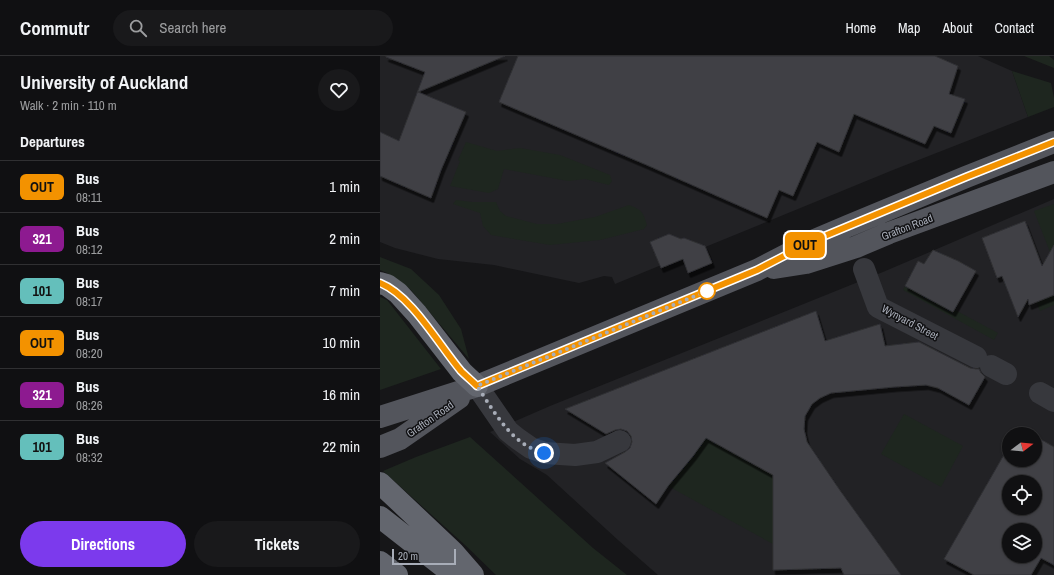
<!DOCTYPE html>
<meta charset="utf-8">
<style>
:root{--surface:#101012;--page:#19191b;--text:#f1f3f6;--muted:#9c9d9f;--line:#303032;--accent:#7c3aed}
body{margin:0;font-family:"Archivo Narrow",sans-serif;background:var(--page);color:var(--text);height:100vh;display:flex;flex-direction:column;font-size:15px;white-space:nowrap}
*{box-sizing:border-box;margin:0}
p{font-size:13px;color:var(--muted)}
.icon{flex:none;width:22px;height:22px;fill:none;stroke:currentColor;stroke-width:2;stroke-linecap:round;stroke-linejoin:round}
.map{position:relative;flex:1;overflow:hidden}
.details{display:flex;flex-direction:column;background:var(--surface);width:380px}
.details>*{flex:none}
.badge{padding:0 8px;border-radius:6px;font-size:14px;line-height:26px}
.needle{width:26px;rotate:74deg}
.buttons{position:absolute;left:622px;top:371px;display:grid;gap:8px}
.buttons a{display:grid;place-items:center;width:40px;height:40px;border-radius:50%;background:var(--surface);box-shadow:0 1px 3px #0004,0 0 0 1px var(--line);font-size:20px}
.scale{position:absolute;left:12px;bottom:10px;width:64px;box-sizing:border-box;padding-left:4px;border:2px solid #a8adb8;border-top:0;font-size:11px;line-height:14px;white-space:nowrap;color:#a8adb8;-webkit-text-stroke:3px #111113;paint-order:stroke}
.you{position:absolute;width:20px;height:20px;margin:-10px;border:3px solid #fff;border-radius:50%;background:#1a73e8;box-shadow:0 0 0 6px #1a73e833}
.map>.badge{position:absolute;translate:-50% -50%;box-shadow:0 0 0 2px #fff}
h2{padding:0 20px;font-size:15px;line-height:36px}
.round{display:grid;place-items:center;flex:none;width:42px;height:42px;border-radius:21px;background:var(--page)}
.headline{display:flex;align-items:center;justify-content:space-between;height:68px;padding:0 20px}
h1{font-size:19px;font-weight:700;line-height:30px}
.button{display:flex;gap:8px;margin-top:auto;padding:8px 20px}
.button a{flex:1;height:46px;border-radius:24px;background:var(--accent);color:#fff;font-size:16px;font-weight:700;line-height:46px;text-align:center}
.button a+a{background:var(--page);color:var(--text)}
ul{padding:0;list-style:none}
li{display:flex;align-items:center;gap:12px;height:52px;padding:0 20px;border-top:1px solid var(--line)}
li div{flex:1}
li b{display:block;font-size:15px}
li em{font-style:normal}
li .badge{min-width:44px;font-weight:700;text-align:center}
header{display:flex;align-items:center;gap:24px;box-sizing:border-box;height:56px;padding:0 20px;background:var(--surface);border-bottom:1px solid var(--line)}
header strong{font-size:19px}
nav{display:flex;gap:22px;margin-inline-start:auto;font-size:14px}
.search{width:280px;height:36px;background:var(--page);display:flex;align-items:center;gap:10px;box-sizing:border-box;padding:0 14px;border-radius:22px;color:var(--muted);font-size:15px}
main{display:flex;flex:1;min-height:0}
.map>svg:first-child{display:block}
</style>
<header>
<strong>Commutr</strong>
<div class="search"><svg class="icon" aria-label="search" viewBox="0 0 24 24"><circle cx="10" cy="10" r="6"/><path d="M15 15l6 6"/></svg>Search here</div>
<nav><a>Home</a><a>Map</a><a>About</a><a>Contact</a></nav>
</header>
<main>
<section class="details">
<div class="headline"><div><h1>University of Auckland</h1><p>Walk · 2 min · 110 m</p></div><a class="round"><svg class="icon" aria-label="heart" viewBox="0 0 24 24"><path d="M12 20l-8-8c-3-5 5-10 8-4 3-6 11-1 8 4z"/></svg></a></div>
<h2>Departures</h2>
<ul>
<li><span class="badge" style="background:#f39200;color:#111">OUT</span><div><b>Bus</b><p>08:11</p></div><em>1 min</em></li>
<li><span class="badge" style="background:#8d1a90;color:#fff">321</span><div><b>Bus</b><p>08:12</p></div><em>2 min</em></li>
<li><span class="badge" style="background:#64bfbb;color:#111">101</span><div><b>Bus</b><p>08:17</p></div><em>7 min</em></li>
<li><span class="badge" style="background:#f39200;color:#111">OUT</span><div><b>Bus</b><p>08:20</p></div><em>10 min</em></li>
<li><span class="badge" style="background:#8d1a90;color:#fff">321</span><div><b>Bus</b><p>08:26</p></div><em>16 min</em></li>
<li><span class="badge" style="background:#64bfbb;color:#111">101</span><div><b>Bus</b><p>08:32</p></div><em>22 min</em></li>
</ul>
<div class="button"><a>Directions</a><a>Tickets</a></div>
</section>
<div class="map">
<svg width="674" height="519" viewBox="0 0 674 519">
<defs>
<filter id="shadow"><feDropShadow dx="2.5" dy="4.5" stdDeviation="0" flood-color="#0009"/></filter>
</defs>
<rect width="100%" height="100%" fill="#161618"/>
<path fill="#222225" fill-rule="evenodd" d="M0,0H598L632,15L648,61L513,114L235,228L232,221L224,220L199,227L114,209L58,203L15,192L0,186Z
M674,143V519H278L238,484L167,419L140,403L110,376L170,350L503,216ZM629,378H655V404H629ZM629,426H655V452H629ZM629,474H655V500H629Z"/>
<path fill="#1e261f" d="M644,0H669L674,4V12Z
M632,15L671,27L674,42V51L648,61Z
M86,86L117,95L140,92L180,99L230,119L232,125L229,129L205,123L188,125L124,113L118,133L109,137L70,130L80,105L78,104Z
M76,144L92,146H116L120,155L126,160L157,168H177L215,161L249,149C262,154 263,156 267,169L264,173L220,184L170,189L111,179L103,170L100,157L73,148Z
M674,148V189L670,196L654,155Z
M0,201L31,213L59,239L81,273L89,303L31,234L7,217L0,214Z
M668,225L674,240V249L660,255L651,232Z
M525,230L573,256L575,254L618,277L614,284L523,234Z
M0,241L7,244L61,313L0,334Z
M524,358L583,390L561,431L501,398Z
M90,381L213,492L247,519H116L85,489L3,415L36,401Z
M326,382L393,419V488L288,430Z"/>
<path fill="#404145" stroke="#303034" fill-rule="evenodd" filter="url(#shadow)" d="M6,0H125L38,36L86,56L61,114L51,142L0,120V76L19,85L45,16L6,1Z
M138,0H555L578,10L569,38L585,43L571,77L554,70L545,88L474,58L459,96L437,86L413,140L399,134L387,162L269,110L119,46Z
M645,165L662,210L674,189V239L649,249L648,243L638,261L622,220L617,222L602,182Z
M289,178L301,183L304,182L325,190L332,207L308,217L303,203L281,212L270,186Z
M553,194L578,205L596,215L573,256L525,230L538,205L544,208Z
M436,255L445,285L500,268L505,290L539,286L590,312L596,313H599L601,317L605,321L589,349L558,332L546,329L514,331L451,337L440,342L432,348L425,360L424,373L427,386L459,433L521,519H464L461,512L393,514V419L326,382L313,400L288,430L276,448L225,407L245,396L250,392L252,386L251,380L247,375L241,373L235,374L226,378L185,353Z
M640,371L651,378H636Z
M655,380L674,391V509L661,502L651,519H594L564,503L629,390V404H655ZM629,426H655V452H629ZM629,474H655V500H629Z"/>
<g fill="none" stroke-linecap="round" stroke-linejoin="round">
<path stroke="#37383d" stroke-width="22" d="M484,213L498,251L596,301
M611,310L626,318
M97,330L128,375L138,383L151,392L165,397L195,399L217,396L240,385
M660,337L674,345"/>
<path stroke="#53555c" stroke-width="22" d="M394,212L426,207L476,191L509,177L674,116
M0,361L97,330L377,214L435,184L468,170L586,121L674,86
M0,391L20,383L79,342"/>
<path stroke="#63666e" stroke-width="22" d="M0,227L7,229L18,237L37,258L82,316L97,330
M0,427L73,496L93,519
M0,461L74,519
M0,506L17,519"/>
</g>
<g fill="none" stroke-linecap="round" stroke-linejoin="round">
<g stroke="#fff" stroke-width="9">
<path id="line" d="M0,227C31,239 59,289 81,315C86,320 92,325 97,330L377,214L435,184L586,121L674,86"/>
</g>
<use href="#line" stroke="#f39200" stroke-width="6"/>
<path stroke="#a8adb8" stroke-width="4" stroke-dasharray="0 7.2" d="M164,397C161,396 156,394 153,393C127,381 112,352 97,330L332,233L327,235"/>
</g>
<circle fill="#fff" stroke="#f39200" stroke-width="2" cx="327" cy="235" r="8"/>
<g text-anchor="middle" stroke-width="3" stroke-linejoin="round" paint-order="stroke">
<g font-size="11" fill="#a8adb8" stroke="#111113">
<text transform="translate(527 171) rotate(-21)" y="4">Grafton Road</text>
<text transform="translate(530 266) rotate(28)" y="4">Wynyard Street</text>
<text transform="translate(50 363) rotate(-35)" y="4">Grafton Road</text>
</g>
</g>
</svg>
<div class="buttons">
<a><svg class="needle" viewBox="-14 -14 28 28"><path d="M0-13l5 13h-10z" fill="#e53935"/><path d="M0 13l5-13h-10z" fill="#9c9d9f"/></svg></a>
<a><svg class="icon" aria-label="locate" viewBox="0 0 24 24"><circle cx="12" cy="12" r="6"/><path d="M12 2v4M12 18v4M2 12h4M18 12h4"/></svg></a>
<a><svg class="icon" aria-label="layers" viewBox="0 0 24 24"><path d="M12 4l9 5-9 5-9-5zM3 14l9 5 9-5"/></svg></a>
</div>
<div class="scale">20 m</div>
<div class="you" style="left:164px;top:397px"></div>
<b class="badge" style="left:425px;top:189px;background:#f39200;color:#111">OUT</b>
</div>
</main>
